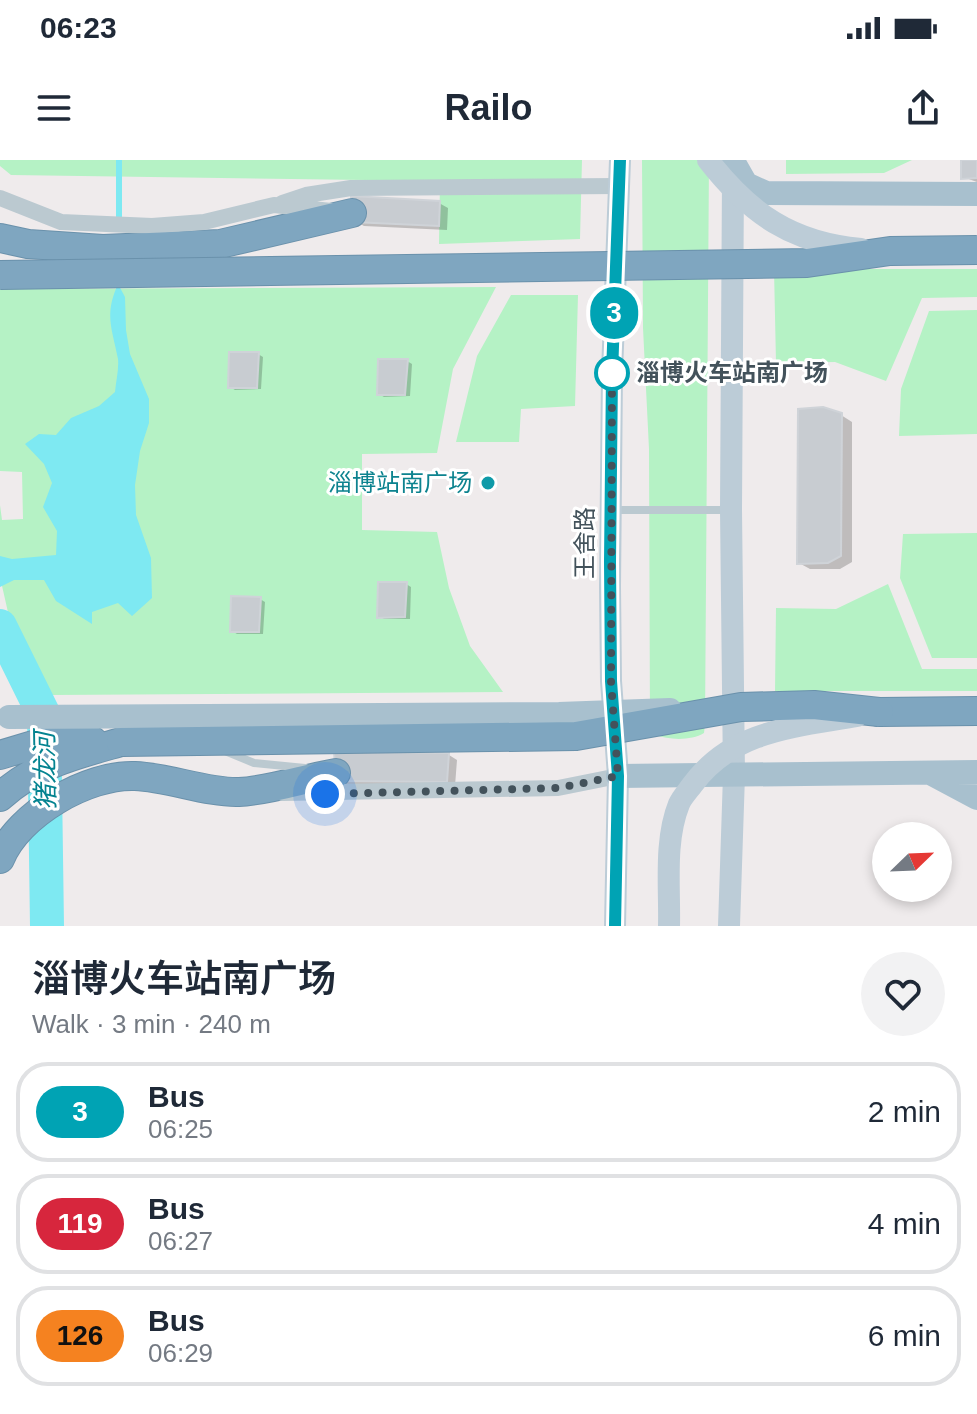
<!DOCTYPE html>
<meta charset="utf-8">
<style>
:root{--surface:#fff;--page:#f2f2f3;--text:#1f2937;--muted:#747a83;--line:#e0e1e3}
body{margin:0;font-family:Arial,"Noto Sans SC",sans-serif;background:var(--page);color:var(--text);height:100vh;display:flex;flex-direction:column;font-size:30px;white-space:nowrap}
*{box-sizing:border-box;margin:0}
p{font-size:26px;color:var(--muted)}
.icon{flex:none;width:44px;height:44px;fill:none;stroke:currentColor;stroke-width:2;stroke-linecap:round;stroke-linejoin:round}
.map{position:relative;height:766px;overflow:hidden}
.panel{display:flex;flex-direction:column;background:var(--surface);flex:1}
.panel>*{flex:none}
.badge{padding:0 16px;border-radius:26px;font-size:28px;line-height:52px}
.needle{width:52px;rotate:67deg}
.buttons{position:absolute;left:872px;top:662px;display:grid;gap:16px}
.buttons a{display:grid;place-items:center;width:80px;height:80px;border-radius:50%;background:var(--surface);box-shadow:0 4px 12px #0003;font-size:40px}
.you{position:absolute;width:40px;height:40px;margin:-20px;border:6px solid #fff;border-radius:50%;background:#1a73e8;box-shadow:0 0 0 12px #1a73e833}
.map>.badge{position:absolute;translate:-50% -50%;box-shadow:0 0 0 4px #fff}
.round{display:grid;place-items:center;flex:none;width:84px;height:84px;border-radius:42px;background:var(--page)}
.head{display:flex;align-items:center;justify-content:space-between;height:136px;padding:0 32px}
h1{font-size:38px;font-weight:600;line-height:60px}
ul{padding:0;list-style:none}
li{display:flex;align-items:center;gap:24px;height:100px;margin:0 16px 12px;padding:0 16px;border:4px solid var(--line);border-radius:32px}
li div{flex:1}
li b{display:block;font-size:30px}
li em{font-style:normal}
li .badge{min-width:88px;font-weight:700;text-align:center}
.status{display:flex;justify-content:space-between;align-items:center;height:56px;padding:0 40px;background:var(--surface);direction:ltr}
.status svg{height:22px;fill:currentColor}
header{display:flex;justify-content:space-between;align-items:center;height:104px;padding:0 32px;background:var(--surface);font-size:36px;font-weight:600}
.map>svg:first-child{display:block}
</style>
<div class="status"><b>06:23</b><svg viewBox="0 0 49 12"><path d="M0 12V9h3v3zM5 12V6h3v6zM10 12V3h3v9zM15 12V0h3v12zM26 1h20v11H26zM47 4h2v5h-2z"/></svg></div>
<header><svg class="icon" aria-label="menu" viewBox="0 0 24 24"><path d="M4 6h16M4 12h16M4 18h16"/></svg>Railo<svg class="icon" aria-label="share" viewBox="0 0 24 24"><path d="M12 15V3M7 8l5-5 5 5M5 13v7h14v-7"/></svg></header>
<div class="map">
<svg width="977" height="766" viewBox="0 0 977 766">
<rect width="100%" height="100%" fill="#efebec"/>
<path fill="#b5f2c5" d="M0,0H582L580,79L439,84L440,21L11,15L0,6Z
M642,0H709L705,564L704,573C691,581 669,580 655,575L650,566L649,289L643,168Z
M786,0H912L884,13L786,14Z
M774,109H977V137L922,138L886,221L835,202L776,203Z
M496,127L453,209L437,293L362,294V370L437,372L449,428L470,486L503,532L52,535L12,470L0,417V345L2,360L23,359L22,312L0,311V129Z
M511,135H578L575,246L521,249L519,282H456L477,196Z
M977,150V274L899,276L901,229L929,151Z
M977,373V498H932L900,418L903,374Z
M888,424L922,509H977V531H775L776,448L836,449Z"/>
<path fill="#7ee9f2" d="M118,124L125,137L126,170L130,194L149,239V263L140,291L135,325L136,355L151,398L152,438L132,456L118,443L92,452V464L56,441L44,420H14L0,427V396L12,399L56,395L57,371L43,347L52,323L44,304L25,284L39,274L56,275L71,258L99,246L115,232C116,221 119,209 118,199C112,168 104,155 118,124Z"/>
<path fill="#0003" d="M963,0H977V22L963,17Z
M439,43L448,48L447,70L364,66L355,61Z
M258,194L263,197L261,229L235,230L230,227Z
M407,201L412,204L410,236L384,237L379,234Z
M841,255L852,262V402L840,409H810L799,403Z
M406,424L411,427L410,459H384L379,456Z
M260,439L265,442L263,474H237L232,471Z
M449,595L457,600L455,626L346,624L338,619Z"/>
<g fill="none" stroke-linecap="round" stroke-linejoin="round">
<path stroke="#7ee9f2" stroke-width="6" d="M119,65V0"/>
<path stroke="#7ee9f2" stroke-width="34" d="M0,466L44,555L47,766"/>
</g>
<path fill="#c8ccd1" stroke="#cfd3d8" stroke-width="2" d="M961,0H977V18L961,19Z
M351,36L440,41L439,66L353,62Z
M229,192H259L257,228H228Z
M378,199H408L405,235H377Z
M823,247L842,253L841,396L828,403L797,404L798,249Z
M378,422H407L405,457L377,458Z
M231,436L261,437L259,472H230Z
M334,591L449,593L447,622L336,621Z"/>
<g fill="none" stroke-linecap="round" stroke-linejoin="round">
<g stroke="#6a91ab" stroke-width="30">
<path id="highway" d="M0,78L28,84L103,89L220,84L352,53
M879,552L977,551
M0,595L53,579L93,581
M0,637C36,604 75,595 121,582
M0,699C18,654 88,614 135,616C168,617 207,633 239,632C268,631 306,618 336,613"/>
</g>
<path stroke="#bbc9d0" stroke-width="8" d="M612,350H730
M225,591L254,603L305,608"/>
<path stroke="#bbc9d0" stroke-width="16" d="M0,38L61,62L152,66L204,62L274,45L331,51
M282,43L306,35L351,28L619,26
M283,633L558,628L618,616"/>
<path stroke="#bcccd7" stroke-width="22" d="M615,766L618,616L611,521L610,427L612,213L620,0
M729,766L734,615L731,350L733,17"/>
<path stroke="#a8c0ce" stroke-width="24" d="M733,1L746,24L766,33L977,34
M932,614L977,638
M618,616L977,612"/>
<use href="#highway" stroke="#7fa6c0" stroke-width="28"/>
<g stroke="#6a91ab" stroke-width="30" stroke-linecap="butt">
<path id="highway-bridge" d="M0,115L807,103L890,91L977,90
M121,582L576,576L741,547L814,545L879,552"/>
</g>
<path stroke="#bcccd7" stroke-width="22" d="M708,0C750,54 792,83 861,89
M669,766C670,728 664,681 679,644C682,637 688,631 693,624C733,570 795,567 857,556"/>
<path stroke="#a8c0ce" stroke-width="24" d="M9,557L559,554L670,550"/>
<use href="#highway-bridge" stroke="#7fa6c0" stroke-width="28"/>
</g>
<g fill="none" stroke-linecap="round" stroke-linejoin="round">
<g stroke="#fff" stroke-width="18">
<path id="line" d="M615,766L618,616L611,521L610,402L612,213L620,0"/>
</g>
<use href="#line" stroke="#00a3b4" stroke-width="12"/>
<path stroke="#43525b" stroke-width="8" stroke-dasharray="0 14.4" d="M325,634L558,628L618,616L611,521L612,213"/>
</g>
<circle fill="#fff" stroke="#00a3b4" stroke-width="4" cx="612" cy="213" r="16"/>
<circle fill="#0f9aa8" stroke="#fff" stroke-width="3" cx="488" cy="323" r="8"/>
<g text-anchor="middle" stroke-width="6" stroke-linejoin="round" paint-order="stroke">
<g font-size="24" font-weight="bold" fill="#43525b" stroke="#fff" text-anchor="start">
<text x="636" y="221">淄博火车站南广场</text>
</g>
<g font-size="24" fill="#0d838f" stroke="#fff" text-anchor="end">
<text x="472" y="331">淄博站南广场</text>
</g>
<g font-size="24" fill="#43525b" stroke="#fff">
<text transform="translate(585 383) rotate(-90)" y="8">王舍路</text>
</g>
<g font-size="26" font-style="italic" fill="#048390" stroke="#fff">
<text transform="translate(45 611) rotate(-91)" y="9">猪龙河</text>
</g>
</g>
</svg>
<div class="buttons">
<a><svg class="needle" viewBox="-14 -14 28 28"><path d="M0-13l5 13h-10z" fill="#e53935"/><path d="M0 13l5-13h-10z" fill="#747a83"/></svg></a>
</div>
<div class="you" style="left:325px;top:634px"></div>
<b class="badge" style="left:614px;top:153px;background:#00a3b4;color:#fff">3</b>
</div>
<section class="panel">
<div class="head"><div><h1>淄博火车站南广场</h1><p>Walk · 3 min · 240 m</p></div><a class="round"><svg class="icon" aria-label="heart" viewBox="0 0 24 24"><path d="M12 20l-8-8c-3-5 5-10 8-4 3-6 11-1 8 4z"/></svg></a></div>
<ul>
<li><span class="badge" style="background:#00a3b4;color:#fff">3</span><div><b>Bus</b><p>06:25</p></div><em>2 min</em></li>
<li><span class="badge" style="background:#d7263d;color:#fff">119</span><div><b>Bus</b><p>06:27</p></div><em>4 min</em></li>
<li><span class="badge" style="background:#f58220;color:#111">126</span><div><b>Bus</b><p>06:29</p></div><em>6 min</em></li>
</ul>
</section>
